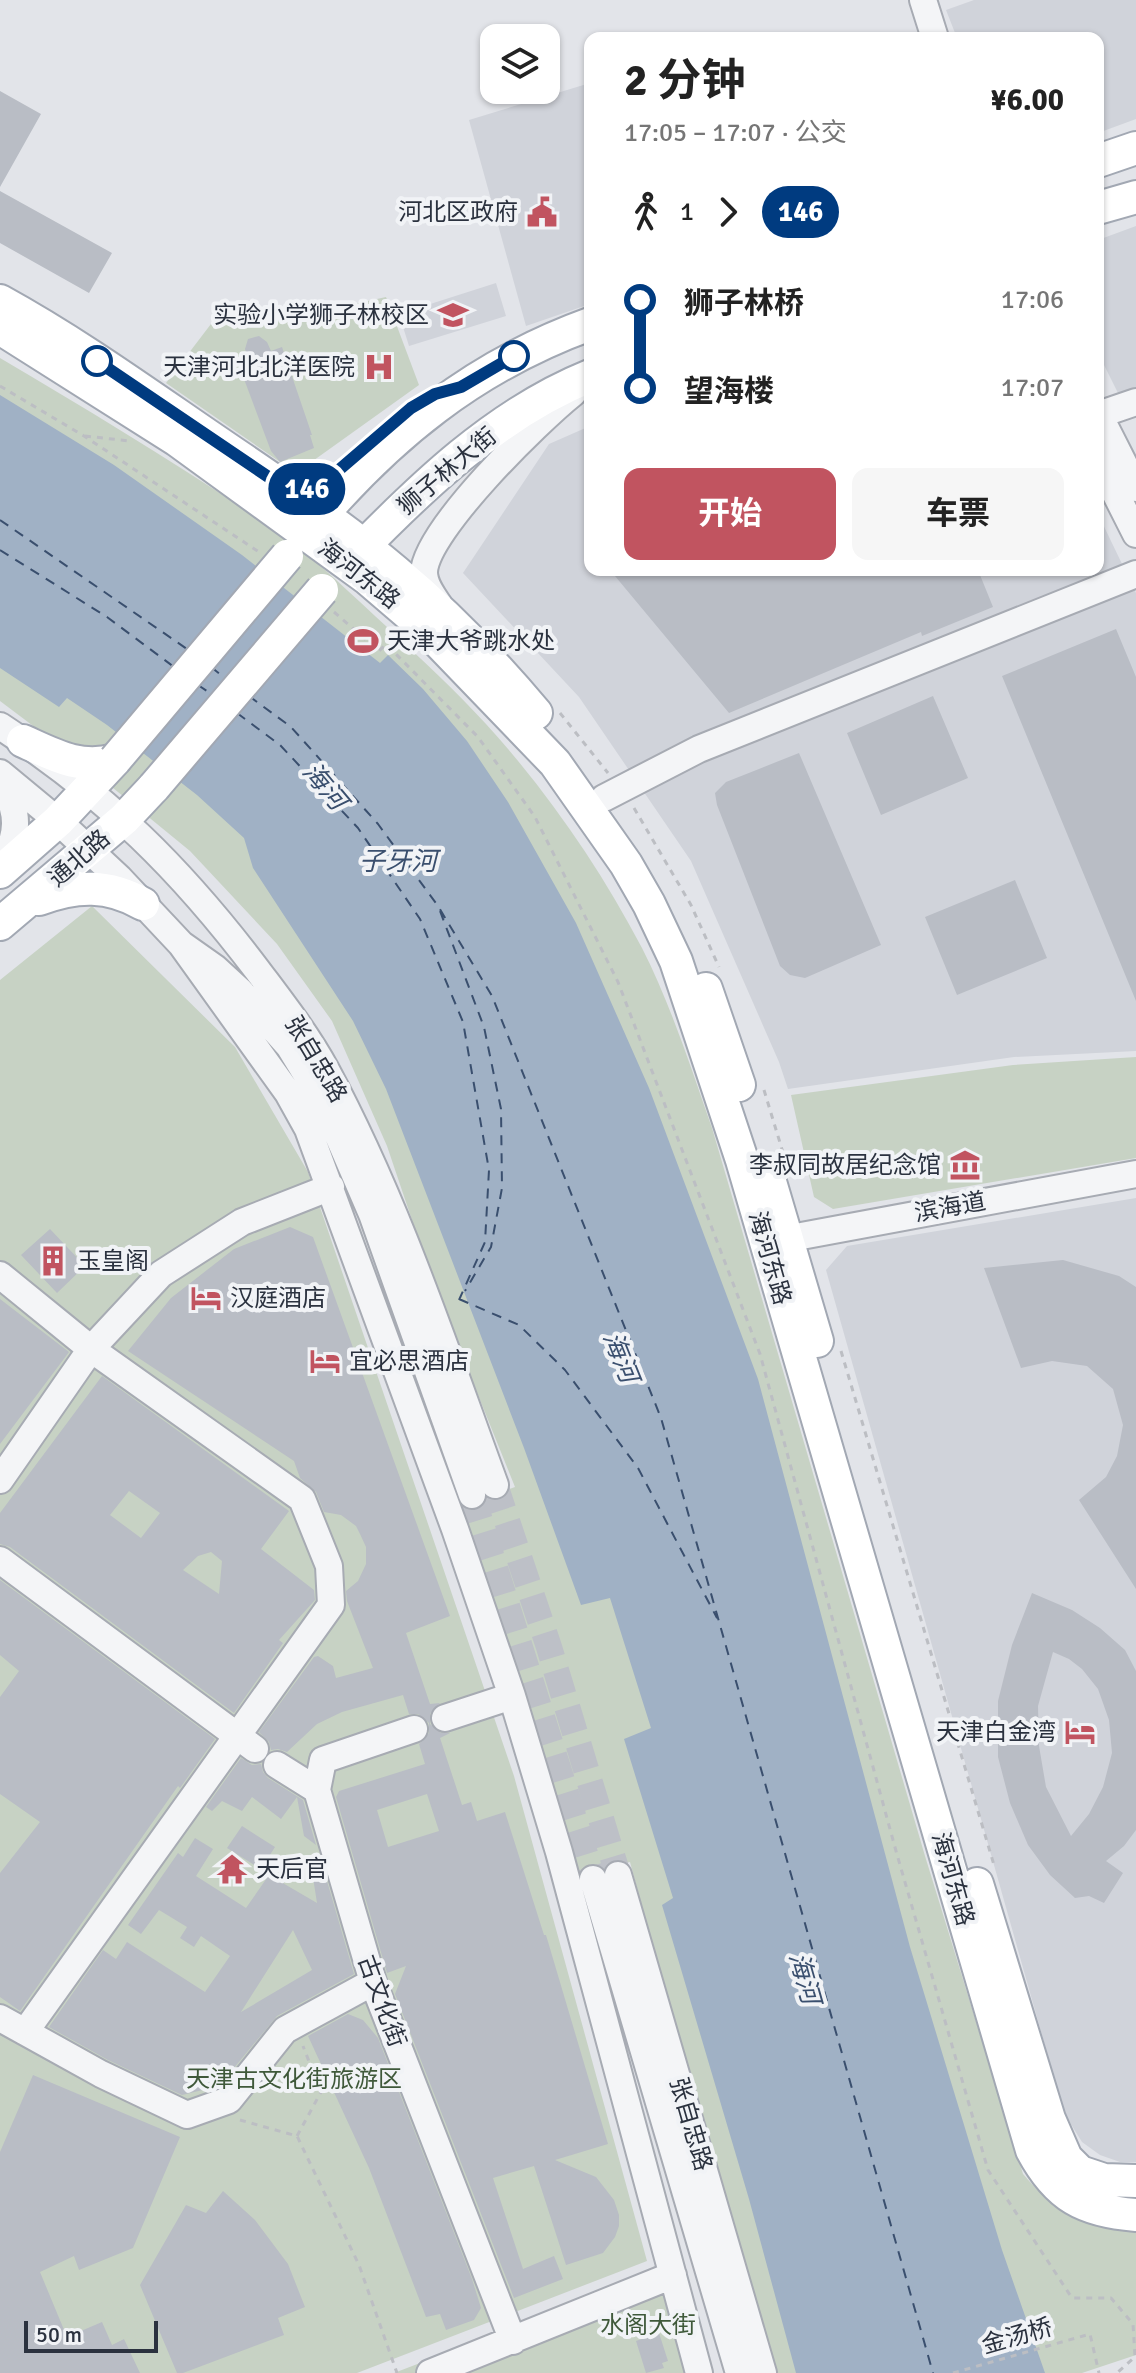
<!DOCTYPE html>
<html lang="zh">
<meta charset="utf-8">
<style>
:root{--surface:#fff;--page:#f6f6f6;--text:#222;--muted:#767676;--accent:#c15460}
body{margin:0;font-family:Signika,"Noto Sans SC",sans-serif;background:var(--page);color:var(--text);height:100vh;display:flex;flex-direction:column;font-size:30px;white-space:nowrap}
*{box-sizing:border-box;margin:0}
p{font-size:26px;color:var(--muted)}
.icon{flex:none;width:44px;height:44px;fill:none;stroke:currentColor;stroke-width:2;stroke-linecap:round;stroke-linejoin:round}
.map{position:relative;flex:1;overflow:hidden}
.details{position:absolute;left:584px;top:32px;width:520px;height:544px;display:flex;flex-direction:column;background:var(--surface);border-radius:16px;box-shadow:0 2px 6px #0004}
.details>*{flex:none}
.badge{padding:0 16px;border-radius:26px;font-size:28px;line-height:52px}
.tools{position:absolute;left:480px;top:24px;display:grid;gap:16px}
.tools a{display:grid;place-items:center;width:80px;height:80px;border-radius:16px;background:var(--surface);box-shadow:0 2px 6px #0004;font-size:40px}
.scale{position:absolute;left:24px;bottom:20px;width:134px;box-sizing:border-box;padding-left:8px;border:4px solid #2b323f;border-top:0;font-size:22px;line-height:28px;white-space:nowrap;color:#2b323f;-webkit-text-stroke:6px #f1f3f6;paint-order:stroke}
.map>.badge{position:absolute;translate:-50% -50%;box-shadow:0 0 0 4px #fff}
.legs{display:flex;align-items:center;gap:12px;height:88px;padding:0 40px;font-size:26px}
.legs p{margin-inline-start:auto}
.headline{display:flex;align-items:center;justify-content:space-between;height:136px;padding:0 40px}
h1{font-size:44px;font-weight:700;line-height:60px}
.primary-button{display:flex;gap:16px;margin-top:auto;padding:16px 40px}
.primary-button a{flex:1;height:92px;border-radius:16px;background:var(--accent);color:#fff;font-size:32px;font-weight:700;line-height:92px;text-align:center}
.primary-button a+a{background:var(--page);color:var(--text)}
ul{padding:0 40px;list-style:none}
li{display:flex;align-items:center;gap:28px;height:88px;font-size:30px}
li i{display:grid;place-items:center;width:12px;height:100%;margin:0 10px;background:currentColor}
li i::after{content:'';width:20px;height:20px;margin:-10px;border:6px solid;border-radius:50%;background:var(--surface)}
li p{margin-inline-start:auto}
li:first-child i{background:linear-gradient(#0000 50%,currentColor 0)}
li:last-child i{background:linear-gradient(currentColor 50%,#0000 0)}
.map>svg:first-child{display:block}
</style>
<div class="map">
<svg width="1136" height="2373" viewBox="0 0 1136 2373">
<rect width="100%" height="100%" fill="#e2e4e9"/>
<path fill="#d0d3da" d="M974,0H1136V119L1098,133V38H957L946,10Z
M590,83V304L526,326L469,120Z
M1136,226V387L1118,393L1098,353V240Z
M496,283L506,316L409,346L399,314Z
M590,426V570H1098V514L1136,593V1051L1014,1057L788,1089L779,1062L691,861L579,697L463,573L549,444Z
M1136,1198V2162H1120L1100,2155L1082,2142L1064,2113L826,1270L847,1246Z"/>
<path fill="#c7d2c4" d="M386,297L419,385L296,473L166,383L214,320L241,309L249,327Z
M0,358C95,414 191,472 282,535C319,562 353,596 387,627C421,659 455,690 486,724C547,791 600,868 642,948C671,1005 691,1068 712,1128L925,1856L1023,2174C1059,2216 1082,2225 1136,2232V2355L1082,2373H775L675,2029L630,1862L576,1877L527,1706L461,1507L515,1487L435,1288L387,1146L332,1021L277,944L190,851L85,765L0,701Z
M92,906L235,1047L308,1172L514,1776L647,2261L357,2373H0V980Z
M1136,1057V1158L833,1209L814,1197L791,1095L1013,1065Z
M680,2263L710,2373H394Z"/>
<path fill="#a0b1c5" d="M0,395L114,465L242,555L380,663L388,655L423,689L467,741L508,802L576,923L649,1088L758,1379L910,1947L1002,2250L1045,2373H796L749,2199L662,1905L673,1898L624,1739L651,1728L610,1598L581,1605L524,1448L386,1089L353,1021L253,868L244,838L197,795L107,725L67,698L59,707L0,668Z"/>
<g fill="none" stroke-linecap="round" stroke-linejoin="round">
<path stroke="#3a4f6e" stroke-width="2" stroke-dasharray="10 8" stroke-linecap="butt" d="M0,520L187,649
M0,550L107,617L174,667
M211,667L225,678
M198,685L213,695
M249,696L291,727L378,824L438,906L492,996L661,1418L933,2373
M237,713L280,745L358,828L420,919L463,1022L489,1170L485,1242L459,1300
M440,911L484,1027L501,1109L502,1188L491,1247L465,1291
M459,1299L519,1325L565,1370L638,1468L717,1618"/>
</g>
<path fill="#b9bdc5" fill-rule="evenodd" d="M0,91L41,114L0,187Z
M0,191L112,253L89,293L0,243Z
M259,336L267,342L271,351L282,347L312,435H310L314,448L280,462L271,451L238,363L248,359L245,349L248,339Z
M610,570H978L993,607L922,636L921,632L729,713Z
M1116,629L1136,677V1001L1002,676Z
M933,696L968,778L881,815L847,733Z
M799,753L881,945L805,978L790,975L780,966L717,805L715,793L726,782Z
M1015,880L1047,958L957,995L925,917Z
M290,1227L313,1237L450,1616L406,1633L430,1704L440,1703L430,1714V1724L441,1733H450L440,1738L462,1805L471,1802L477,1821L505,1812L544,1935H546L608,2144L555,2160L596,2177L614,2200L619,2215V2226L615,2237L603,2253L566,2265L534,2166L493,2178L523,2269L554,2256L563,2279L514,2298L395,1994L406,1966L387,1973L336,1797L339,1791L425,1764L419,1744L429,1733V1723L418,1714H409L403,1695L342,1712L317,1724L287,1752L278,1749L271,1750L269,1742L259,1732L314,1657L318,1656L333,1666L336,1678L373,1668L347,1601L346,1591L358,1581L366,1564V1547L360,1534L356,1526L341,1515L324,1512L316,1492L300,1478L294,1461L128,1351L171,1298L234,1249ZM427,1794L439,1831L388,1847L377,1810Z
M50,1229L85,1266L57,1293L21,1255Z
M1063,1260L1119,1276L1136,1287V1589L1079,1500L1106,1477L1117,1456L1123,1425L1113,1389L1087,1366L1052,1361L1021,1368L984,1268Z
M0,1299L69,1352L0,1444Z
M102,1376L289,1511L261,1549L314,1590L315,1600L279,1640L283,1643L234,1713L10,1547L0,1544V1513ZM129,1491L160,1513L141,1538L110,1515ZM211,1552L222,1561L219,1594L183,1570L198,1556Z
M0,1580L215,1739L180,1788L178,1786L20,2011L0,1997V1873L40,1822L0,1794V1697L19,1671L0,1655Z
M1032,1593L1072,1610L1100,1628L1125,1650L1136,1671V1830L1124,1846L1106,1861L1123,1873L1104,1903L1089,1896L1075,1898L1050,1875L1028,1845L1010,1803L998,1757V1701L1012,1645ZM1053,1652L1069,1659L1082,1669L1098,1689L1109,1720L1112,1753L1103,1787L1089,1814L1071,1836L1046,1787L1039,1746L1038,1706Z
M241,1758L252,1765L261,1764L263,1772L268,1778L303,1800L316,1845L304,1836L297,1797L281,1819L252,1797L242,1811L222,1801L212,1811L206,1807Z
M242,1826L275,1847L261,1869L227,1848Z
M195,1838L213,1849L196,1876L246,1908L269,1875L317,1903L312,1871L327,1881L354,1974L277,2016L219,2086L182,2095L108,2060L49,2027L103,1950L116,1959L127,1942L205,1992L230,1956L201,1936L194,1947L180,1938L187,1927L159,1910L141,1934L128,1925L178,1853L183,1857ZM293,1930L312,1970L241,2012Z
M348,2014L363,2020L378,2038L472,2279L481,2308L474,2320L446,2330L440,2314L426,2317L369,2168L308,2036Z
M33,2075L180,2137L133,2248L79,2270L74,2256L40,2272L67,2337L102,2322L112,2345L124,2339L140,2373H0V2152Z
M223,2191L255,2220L288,2264L305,2307L278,2318L284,2335L183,2373H177L140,2285L186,2205L206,2213Z
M659,2333L668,2361L662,2363L664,2368L646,2373L636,2341Z"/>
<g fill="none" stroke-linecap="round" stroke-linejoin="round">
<path stroke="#bdc0c7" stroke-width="26" stroke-dasharray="26 13" stroke-linecap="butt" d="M495,1485L549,1647L618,1875
M472,1495L593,1879"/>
<g stroke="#a7abb3" stroke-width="30">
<path id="minor" d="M923,0L935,38
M1098,413L1136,488
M1098,415L1136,402
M1098,459L1136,534
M439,605C432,595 424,584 424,572C426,530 538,421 573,393
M0,726C107,796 181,869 258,971C282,1003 307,1035 326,1070C397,1202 444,1346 495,1485
M0,773L58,821L119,878L181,944L215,968L239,990L289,1046L308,1077L337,1133L372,1214L472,1495
M0,780C21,812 19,836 0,868
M604,798L699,749L1136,574
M181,944L288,1093L308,1129L455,1529L512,1696L559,1852L699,2373
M769,1242L1136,1174
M0,1275L91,1349L161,1274L242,1222L331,1187
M0,1480L91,1349L302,1499L329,1566L331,1605L25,2032
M0,1560L255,1749
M445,1718L512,1696
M277,1765L317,1790L373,1982L513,2341
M317,1790L323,1760L414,1729
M618,1875L763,2373
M593,1879L739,2373
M0,2018L101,2074L187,2115L229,2100L285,2030L373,1982
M430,2373L673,2275"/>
</g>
<g stroke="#a2a8b3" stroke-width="36">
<path id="major" d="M1098,161L1136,148
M1098,208L1136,197
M0,301C71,340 137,387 204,433C268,477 335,520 395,571C447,614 493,662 536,713
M0,328L177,440L368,579L424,627L555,763L626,864L649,904L676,961L742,1160L1032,2150C1057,2197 1084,2211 1136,2215
M309,530C388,436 474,366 590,324
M350,560C420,488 496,414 590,376
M23,741C54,755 80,770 115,760
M0,872L58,821L115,760
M39,899C77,885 108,884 143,904
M0,924L124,819L154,787
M706,989L739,1085
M768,1175L817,1341
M977,1884L1049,2119L1066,2158L1080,2172L1104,2180L1136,2181"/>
</g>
<path stroke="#bcbec3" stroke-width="3" stroke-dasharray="6 6" stroke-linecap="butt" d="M0,386L84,436L259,552
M85,436L130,441
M334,612L379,651L386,644L478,737L535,817L618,982L760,1354L896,1851L988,2170L1072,2298H1111L1133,2324L1135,2357L1117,2373
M560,713L608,773
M634,808L691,905L719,967
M764,1090L784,1156
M841,1351L994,1865
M240,2120L297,2136L359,2265L397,2373
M297,2136L321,2092L303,2046
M953,2373L1090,2334L1099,2373"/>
<use href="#minor" stroke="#f4f5f7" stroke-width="26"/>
<use href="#major" stroke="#fff" stroke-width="32"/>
<g stroke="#a2a8b3" stroke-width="36" stroke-linecap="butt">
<path id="major-bridge" d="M115,760L287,556
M154,787L322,590"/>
</g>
<use href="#major-bridge" stroke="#fff" stroke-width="32"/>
</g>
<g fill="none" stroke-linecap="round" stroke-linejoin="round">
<g stroke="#fff" stroke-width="18">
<path id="line-1" d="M97,361L270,478L292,488L310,489L340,469L411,408L435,394L461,387L514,356"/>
</g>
<use href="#line-1" stroke="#003b80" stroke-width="12"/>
</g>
<defs>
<g id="civic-bare" transform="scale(2.4)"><path d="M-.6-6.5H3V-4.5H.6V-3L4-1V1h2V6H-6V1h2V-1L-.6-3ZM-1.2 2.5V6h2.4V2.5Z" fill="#c15460" stroke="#f1f3f6" stroke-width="2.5" paint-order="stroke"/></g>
<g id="school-bare" transform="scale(2.4)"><path d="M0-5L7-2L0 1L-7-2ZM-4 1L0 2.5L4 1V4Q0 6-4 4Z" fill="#c15460" stroke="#f1f3f6" stroke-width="2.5" paint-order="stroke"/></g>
<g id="hospital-bare" transform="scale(2.4)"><path d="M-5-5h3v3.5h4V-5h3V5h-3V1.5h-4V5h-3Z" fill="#c15460" stroke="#f1f3f6" stroke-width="2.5" paint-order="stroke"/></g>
<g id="stadium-bare" transform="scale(2.4)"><path d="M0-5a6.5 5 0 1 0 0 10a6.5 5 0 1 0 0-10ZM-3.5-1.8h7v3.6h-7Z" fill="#c15460" stroke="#f1f3f6" stroke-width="2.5" paint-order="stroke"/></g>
<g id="museum-bare" transform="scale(2.4)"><path d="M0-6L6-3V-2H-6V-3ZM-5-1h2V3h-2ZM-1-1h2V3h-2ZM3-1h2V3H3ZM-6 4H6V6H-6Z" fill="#c15460" stroke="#f1f3f6" stroke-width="2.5" paint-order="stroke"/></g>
<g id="building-bare" transform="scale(2.4)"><path d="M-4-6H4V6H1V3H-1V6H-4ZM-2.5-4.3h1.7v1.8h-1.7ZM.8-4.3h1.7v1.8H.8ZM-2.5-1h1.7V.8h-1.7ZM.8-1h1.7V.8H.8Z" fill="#c15460" stroke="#f1f3f6" stroke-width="2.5" paint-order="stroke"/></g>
<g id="hotel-bare" transform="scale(2.4)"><path d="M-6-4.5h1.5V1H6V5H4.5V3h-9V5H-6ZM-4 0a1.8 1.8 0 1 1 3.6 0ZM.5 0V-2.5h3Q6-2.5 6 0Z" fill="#c15460" stroke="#f1f3f6" stroke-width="2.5" paint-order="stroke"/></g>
<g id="temple-bare" transform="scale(2.4)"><path d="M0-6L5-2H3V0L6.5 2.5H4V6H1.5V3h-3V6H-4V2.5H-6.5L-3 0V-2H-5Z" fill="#c15460" stroke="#f1f3f6" stroke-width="2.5" paint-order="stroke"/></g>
</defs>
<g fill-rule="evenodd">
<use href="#civic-bare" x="542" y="212"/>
<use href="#school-bare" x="453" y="315"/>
<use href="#hospital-bare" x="379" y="367"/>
<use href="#stadium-bare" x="363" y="641"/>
<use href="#museum-bare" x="965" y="1165"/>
<use href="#building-bare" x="53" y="1261"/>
<use href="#hotel-bare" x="206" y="1298"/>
<use href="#hotel-bare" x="325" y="1361"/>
<use href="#hotel-bare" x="1080" y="1732"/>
<use href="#temple-bare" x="232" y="1869"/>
</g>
<g fill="#fff" stroke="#003b80" stroke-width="4">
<circle cx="514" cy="356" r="14"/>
<circle cx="97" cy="361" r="14"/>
</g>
<g text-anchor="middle" stroke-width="8" stroke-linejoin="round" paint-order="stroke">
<g font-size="24" fill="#2b323f" stroke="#f1f3f6" text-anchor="end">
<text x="518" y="220">河北区政府</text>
<text x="429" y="323">实验小学狮子林校区</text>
<text x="355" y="375">天津河北北洋医院</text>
<text x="387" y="649" text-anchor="start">天津大爷跳水处</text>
<text x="941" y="1173">李叔同故居纪念馆</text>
<text x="77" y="1269" text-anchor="start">玉皇阁</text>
<text x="230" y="1306" text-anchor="start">汉庭酒店</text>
<text x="349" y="1369" text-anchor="start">宜必思酒店</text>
<text x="1056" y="1740">天津白金湾</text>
<text x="256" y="1877" text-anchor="start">天后官</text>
</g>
<g font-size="24" fill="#2b323f" stroke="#f1f3f6">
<text transform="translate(447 471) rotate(-40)" y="8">狮子林大街</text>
<text transform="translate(359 574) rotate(38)" y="8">海河东路</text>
<text transform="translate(79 858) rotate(-41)" y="8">通北路</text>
<text transform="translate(316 1059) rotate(59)" y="8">张自忠路</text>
<text transform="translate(950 1207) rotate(-10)" y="8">滨海道</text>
<text transform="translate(770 1258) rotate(74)" y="8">海河东路</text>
<text transform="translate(953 1879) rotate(74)" y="8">海河东路</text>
<text transform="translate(382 2001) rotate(70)" y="8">古文化街</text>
<text transform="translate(691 2124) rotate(74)" y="8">张自忠路</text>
<text transform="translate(1017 2336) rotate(-16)" y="8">金汤桥</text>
</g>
<g font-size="24" fill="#3f593a" stroke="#f1f3f6">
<text x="294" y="2087">天津古文化街旅游区</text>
<text x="648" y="2333">水阁大街</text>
</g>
<g font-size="26" font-style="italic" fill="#3a4f6e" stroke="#f1f3f6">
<text transform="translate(325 786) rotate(50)" y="9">海河</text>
<text x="398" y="870">子牙河</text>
<text transform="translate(621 1357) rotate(68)" y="9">海河</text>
<text transform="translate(805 1978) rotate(74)" y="9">海河</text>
</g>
</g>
</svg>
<div class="tools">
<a><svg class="icon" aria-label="layers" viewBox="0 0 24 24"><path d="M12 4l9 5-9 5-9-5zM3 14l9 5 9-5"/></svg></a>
</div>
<div class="scale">50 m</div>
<b class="badge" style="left:307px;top:489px;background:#003b80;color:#fff">146</b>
<section class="details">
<div class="headline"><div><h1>2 分钟</h1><p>17:05 – 17:07 · 公交</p></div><b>¥6.00</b></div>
<div class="legs"><svg class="icon" aria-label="walk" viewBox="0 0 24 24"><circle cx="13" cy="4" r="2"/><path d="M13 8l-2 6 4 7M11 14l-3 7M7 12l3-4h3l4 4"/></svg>1<svg class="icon" aria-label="forward" viewBox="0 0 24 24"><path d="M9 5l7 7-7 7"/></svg><b class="badge" style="background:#003b80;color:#fff">146</b></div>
<ul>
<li><i style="color:#003b80"></i><b>狮子林桥</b><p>17:06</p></li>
<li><i style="color:#003b80"></i><b>望海楼</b><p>17:07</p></li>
</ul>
<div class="primary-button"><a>开始</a><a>车票</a></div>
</section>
</div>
